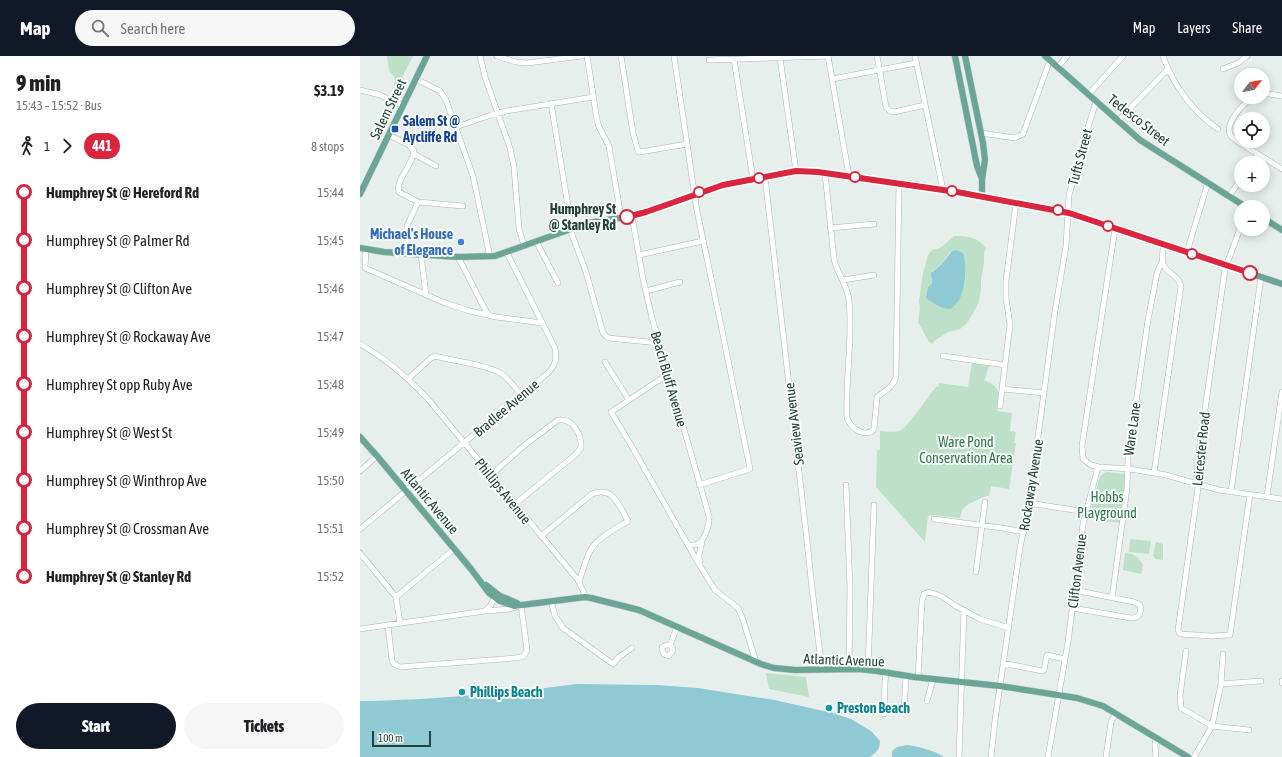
<!DOCTYPE html>
<meta charset="utf-8">
<style>
:root{--surface:#fff;--page:#f6f6f6;--text:#202124;--muted:#757577;--accent:#111827}
body{margin:0;font-family:"Asap Condensed",sans-serif;background:var(--page);color:var(--text);height:100vh;display:flex;flex-direction:column;font-size:15px;white-space:nowrap}
*{box-sizing:border-box;margin:0}
p{font-size:13px;color:var(--muted)}
.icon{flex:none;width:22px;height:22px;fill:none;stroke:currentColor;stroke-width:2;stroke-linecap:round;stroke-linejoin:round}
.map{position:relative;flex:1;overflow:hidden}
.details{display:flex;flex-direction:column;background:var(--surface);width:360px}
.details>*{flex:none}
.badge{padding:0 8px;border-radius:13px;font-size:14px;line-height:26px}
.needle{width:26px;rotate:59deg}
.fabs{position:absolute;left:874px;top:12px;display:grid;gap:8px}
.fabs a{display:grid;place-items:center;width:36px;height:36px;border-radius:50%;background:var(--surface);box-shadow:0 2px 10px #0003;font-size:20px}
.scale{position:absolute;left:12px;bottom:10px;width:59px;box-sizing:border-box;padding-left:4px;border:2px solid #24423a;border-top:0;font-size:11px;line-height:14px;white-space:nowrap;color:#24423a;-webkit-text-stroke:3px #f7fbf9;paint-order:stroke}
.map>.badge{position:absolute;translate:-50% -50%;box-shadow:0 0 0 2px #fff}
.legs{display:flex;align-items:center;gap:6px;height:44px;padding:0 16px;font-size:13px}
.legs p{margin-inline-start:auto}
.summary{display:flex;align-items:center;justify-content:space-between;height:68px;padding:0 16px}
h1{font-size:22px;font-weight:800;line-height:30px}
.cta{display:flex;gap:8px;margin-top:auto;padding:8px 16px}
.cta a{flex:1;height:46px;border-radius:24px;background:var(--accent);color:#fff;font-size:16px;font-weight:800;line-height:46px;text-align:center}
.cta a+a{background:var(--page);color:var(--text)}
ul{padding:0 16px;list-style:none}
li{display:flex;align-items:center;gap:14px;height:48px;font-size:15px}
li i{display:grid;place-items:center;width:6px;height:100%;margin:0 5px;background:currentColor}
li i::after{content:'';width:10px;height:10px;margin:-5px;border:3px solid;border-radius:50%;background:var(--surface)}
li p{margin-inline-start:auto}
li:first-child i{background:linear-gradient(#0000 50%,currentColor 0)}
li:last-child i{background:linear-gradient(currentColor 50%,#0000 0)}
header{display:flex;align-items:center;gap:24px;box-sizing:border-box;height:56px;padding:0 20px;background:var(--accent);color:#fff}
header strong{font-size:19px}
nav{display:flex;gap:22px;margin-inline-start:auto;font-size:14px}
.search{width:280px;height:36px;background:var(--page);display:flex;align-items:center;gap:10px;box-sizing:border-box;padding:0 14px;border-radius:22px;color:var(--muted);font-size:15px}
main{display:flex;flex:1;min-height:0}
.map>svg:first-child{display:block}
</style>
<header>
<strong>Map</strong>
<div class="search"><svg class="icon" aria-label="search" viewBox="0 0 24 24"><circle cx="10" cy="10" r="6"/><path d="M15 15l6 6"/></svg>Search here</div>
<nav><a>Map</a><a>Layers</a><a>Share</a></nav>
</header>
<main>
<section class="details">
<div class="summary"><div><h1>9 min</h1><p>15:43 – 15:52 · Bus</p></div><b>$3.19</b></div>
<div class="legs"><svg class="icon" aria-label="walk" viewBox="0 0 24 24"><circle cx="13" cy="4" r="2"/><path d="M13 8l-2 6 4 7M11 14l-3 7M7 12l3-4h3l4 4"/></svg>1<svg class="icon" aria-label="forward" viewBox="0 0 24 24"><path d="M9 5l7 7-7 7"/></svg><b class="badge" style="background:#d7263d;color:#fff">441</b><p>8 stops</p></div>
<ul>
<li><i style="color:#d7263d"></i><b>Humphrey St @ Hereford Rd</b><p>15:44</p></li>
<li><i style="color:#d7263d"></i><span>Humphrey St @ Palmer Rd</span><p>15:45</p></li>
<li><i style="color:#d7263d"></i><span>Humphrey St @ Clifton Ave</span><p>15:46</p></li>
<li><i style="color:#d7263d"></i><span>Humphrey St @ Rockaway Ave</span><p>15:47</p></li>
<li><i style="color:#d7263d"></i><span>Humphrey St opp Ruby Ave</span><p>15:48</p></li>
<li><i style="color:#d7263d"></i><span>Humphrey St @ West St</span><p>15:49</p></li>
<li><i style="color:#d7263d"></i><span>Humphrey St @ Winthrop Ave</span><p>15:50</p></li>
<li><i style="color:#d7263d"></i><span>Humphrey St @ Crossman Ave</span><p>15:51</p></li>
<li><i style="color:#d7263d"></i><b>Humphrey St @ Stanley Rd</b><p>15:52</p></li>
</ul>
<div class="cta"><a>Start</a><a>Tickets</a></div>
</section>
<div class="map">
<svg width="922" height="701" viewBox="0 0 922 701">
<rect width="100%" height="100%" fill="#e6efeb"/>
<path fill="#bfe0c8" fill-rule="evenodd" d="M27,0H53L40,26L36,31L34,30L35,22L29,15Z
M594,180C607,180 618,181 626,192L624,197V207L621,224V233L619,246L612,259L607,267L600,273L588,276L574,285L573,288L569,286L558,266L560,253L559,245L563,217L568,199L572,194L580,192ZM594,194L604,201C607,221 606,238 591,253L566,242L568,231L572,229L571,222L572,215L582,208L590,196Z
M612,307L630,310C626,314 628,319 624,324C640,329 641,340 637,355L652,357L650,375L656,376L654,387H656L649,433L631,430L629,440C624,440 607,448 603,453C601,455 601,459 600,462L571,459L568,460L565,486L516,431L517,394H520V375C526,375 534,377 539,375C547,373 569,339 576,331L579,330V327L608,331Z
M746,416L766,418L761,467L734,464L728,462L740,420Z
M770,483L791,485L789,498L769,496Z
M796,486L803,488V504L796,503L793,500Z
M765,497C774,497 778,501 783,509L781,518L763,514Z
M406,617L446,621L449,641L409,633Z"/>
<path fill="#8ec9d4" d="M596,194L603,197C607,209 606,232 599,244C597,247 594,250 591,253C580,253 575,248 566,242L568,231L572,228L571,217L582,208L592,195Z
M217,628L296,629L338,632L414,644L473,657L491,663L511,675L520,685C520,694 516,696 510,701H0V645C72,644 145,637 217,628Z
M547,689C560,691 573,694 584,701H532V695L537,691Z"/>
<g fill="none" stroke-linecap="round" stroke-linejoin="round">
<g stroke="#a8b8b2" stroke-width="6">
<path id="minor" d="M120,0L125,21L150,92L154,111L159,173L164,189
M137,0L156,6L167,7L222,0
M227,0L237,64L239,71L249,90L261,161
M261,0L273,77L278,95L280,96L327,88
M314,0L337,155L362,274L390,413L339,429
M468,0L489,120
M517,0L526,51L530,55L534,56L565,49
M555,0L583,134
M803,0C813,29 833,56 858,73
M420,2L436,115
M374,3L393,123
M349,4L468,0
M698,11L707,0
M863,13L878,7L887,0
M56,23L80,35L86,44L113,120L130,201
M472,23L556,7
M0,34L20,39L43,50
M903,37L922,40
M728,39L763,0
M893,41C884,47 863,68 871,80C876,85 891,94 898,98
M191,47L210,162V173L226,216L243,277L248,282L299,287
M758,65L808,13
M96,71L131,59L146,55L233,41
M621,77L655,82L663,78L690,4
M29,79L49,89L54,95C53,108 35,125 39,136L58,146L103,150
M54,98L76,110
M892,107L898,98L922,113
M465,117L474,203C477,218 488,229 489,245C493,284 485,323 487,362C491,372 505,383 514,373L517,341C525,335 533,331 536,321L539,127
M405,121L446,476L452,532L462,614
M869,140L881,123
M656,147L646,225V242L650,269L642,333L684,337
M272,160L283,223L292,262L349,460C350,468 345,484 338,488C335,489 331,489 328,489
M881,170L865,213L838,403L837,420L838,432L818,574L820,578L852,580L870,579L890,438
M470,172L514,168
M755,173L722,390L723,403L731,409L739,411L770,413L806,419L859,434L922,443
M176,185L198,227
M6,193L5,212L85,247L110,255L136,261L182,267
M827,196L848,126
M46,198L47,170L58,146
M61,199L66,239
M279,199L343,185
M98,201L128,259
M483,224L514,219
M286,235L320,226
M0,288C25,302 48,322 68,343L218,524L224,537L225,541
M583,300L645,309
M245,306L269,344
M308,318L251,356L271,389L340,510
M48,323L71,302L75,300L79,301C95,305 127,309 140,317C149,322 155,332 161,339
M640,350L642,333
M0,415L17,400
M794,417L821,230C819,219 807,218 803,208C801,202 803,195 804,188
M131,419L166,388L198,364C213,361 222,380 221,392L215,399L155,448
M486,429L490,532L489,613
M871,436L901,221
M907,440L922,336
M669,447L726,456
M574,463L642,472L664,476
M0,473L182,322C193,313 198,307 195,292L147,197
M181,480L232,438C253,429 259,450 268,465C255,473 236,482 229,497C225,506 222,517 219,526
M342,485L339,500L340,510L355,534L378,552L383,564L396,606
M0,497L36,541
M616,516L625,446
M752,542L767,432L768,402L788,264L797,217L802,206
M191,545L195,560L203,572L253,608L259,601L272,592
M712,552L771,562C779,562 782,557 780,549L774,546L714,534
M40,567L36,541L94,493
M28,570L32,605L34,608L40,611L155,602C161,601 165,601 167,594L161,549L150,553L125,555
M0,573L125,555L131,549L134,542
M310,589H307L302,591V594L304,598L308,600L312,596L313,593L310,589L317,571
M826,595L820,640L821,652L852,670L889,674
M643,607L682,615L684,614L687,599L705,603
M508,614L514,449
M558,622L562,545L564,538L569,536L581,540L594,549L620,563L649,572
M922,625V627
M861,628L901,625
M567,645L573,623
M544,656L546,620
M524,658L525,627L526,616
M796,682L795,690L796,701
M599,701L604,554
M631,701L635,664L660,492L669,447L695,255L706,190L709,139L729,68L736,46
M688,701L708,586L723,468L738,411
M746,701L751,666L756,657
M834,701L852,670L861,628L863,598"/>
</g>
<g stroke="#c2cac8" stroke-width="7">
<path id="major" d="M595,0L617,110L622,123V140
M605,0L623,87L625,104L622,123
M685,0L780,84L886,151
M0,138L67,0
M903,162L922,174
M0,192L24,196L98,201L135,200L228,167L272,160L363,129L436,115L480,119L550,128L610,138L709,157L922,228
M0,381L17,400L111,513L129,537L140,545L154,550L225,541L231,542L279,554L401,608L414,612L435,614L499,613L517,615L554,621L640,630L717,642L743,650L828,701
M126,529L140,540L157,547"/>
</g>
<use href="#minor" stroke="#fff" stroke-width="5"/>
<use href="#major" stroke="#6aa596" stroke-width="6"/>
</g>
<g fill="none" stroke-linecap="round" stroke-linejoin="round">
<g stroke="#fff" stroke-width="9">
<path id="line-1" d="M267,161L286,156L363,129L436,115L458,116L597,136L709,157L890,217"/>
</g>
<use href="#line-1" stroke="#d7263d" stroke-width="6"/>
</g>
<rect fill="#1a4fb4" stroke="#f7fbf9" stroke-width="1.5" x="31" y="69" width="8" height="8" rx="2"/>
<g fill="#fff" stroke="#d7263d" stroke-width="2">
<circle cx="495" cy="121" r="5"/>
<circle cx="399" cy="122" r="5"/>
<circle cx="592" cy="135" r="5"/>
<circle cx="339" cy="136" r="5"/>
<circle cx="698" cy="154" r="5"/>
<circle cx="267" cy="161" r="7"/>
<circle cx="748" cy="170" r="5"/>
<circle cx="832" cy="198" r="5"/>
<circle cx="890" cy="217" r="7"/>
</g>
<circle fill="#3f7fe0" stroke="#f7fbf9" stroke-width="1.5" cx="101" cy="186" r="4"/>
<g fill="#0f9aa8" stroke="#f7fbf9" stroke-width="1.5">
<circle cx="102" cy="636" r="4"/>
<circle cx="469" cy="652" r="4"/>
</g>
<g text-anchor="middle" stroke-width="4" stroke-linejoin="round" paint-order="stroke">
<g font-size="14" fill="#24423a" stroke="#f7fbf9">
<text transform="translate(28 53) rotate(-64)" y="5">Salem Street</text>
<text transform="translate(779 64) rotate(38)" y="5">Tedesco Street</text>
<text transform="translate(720 101) rotate(-75)" y="5">Tufts Street</text>
<text transform="translate(309 323) rotate(74)" y="5">Beach Bluff Avenue</text>
<text transform="translate(146 352) rotate(-40)" y="5">Bradlee Avenue</text>
<text transform="translate(434 368) rotate(-97)" y="5">Seaview Avenue</text>
<text transform="translate(772 373) rotate(-82)" y="5">Ware Lane</text>
<text transform="translate(841 393) rotate(-84)" y="5">Leicester Road</text>
<text transform="translate(671 429) rotate(-81)" y="5">Rockaway Avenue</text>
<text transform="translate(143 435) rotate(51)" y="5">Phillips Avenue</text>
<text transform="translate(70 445) rotate(50)" y="5">Atlantic Avenue</text>
<text transform="translate(717 515) rotate(-83)" y="5">Clifton Avenue</text>
<text transform="translate(484 604) rotate(2)" y="5">Atlantic Avenue</text>
</g>
<g font-size="14" font-weight="bold" fill="#164399" stroke="#f7fbf9" text-anchor="start">
<text x="43" y="70">Salem St @<tspan x="43" dy="16">Aycliffe Rd</tspan></text>
</g>
<g font-size="14" font-weight="bold" fill="#24423a" stroke="#f7fbf9" text-anchor="end">
<text x="256" y="158">Humphrey St<tspan x="256" dy="16">@ Stanley Rd</tspan></text>
</g>
<g font-size="14" font-weight="bold" fill="#366cbe" stroke="#f7fbf9" text-anchor="end">
<text x="93" y="183">Michael's House<tspan x="93" dy="16">of Elegance</tspan></text>
</g>
<g font-size="14" fill="#2d7a4b" stroke="#f7fbf9">
<text x="606" y="391">Ware Pond<tspan x="606" dy="16">Conservation Area</tspan></text>
<text x="747" y="446">Hobbs<tspan x="747" dy="16">Playground</tspan></text>
</g>
<g font-size="14" font-weight="bold" fill="#0d838f" stroke="#f7fbf9" text-anchor="start">
<text x="110" y="641">Phillips Beach</text>
<text x="477" y="657">Preston Beach</text>
</g>
</g>
</svg>
<div class="fabs">
<a><svg class="needle" viewBox="-14 -14 28 28"><path d="M0-13l5 13h-10z" fill="#e53935"/><path d="M0 13l5-13h-10z" fill="#757577"/></svg></a>
<a><svg class="icon" aria-label="locate" viewBox="0 0 24 24"><circle cx="12" cy="12" r="6"/><path d="M12 2v4M12 18v4M2 12h4M18 12h4"/></svg></a>
<a>+</a>
<a>−</a>
</div>
<div class="scale">100 m</div>
</div>
</main>
